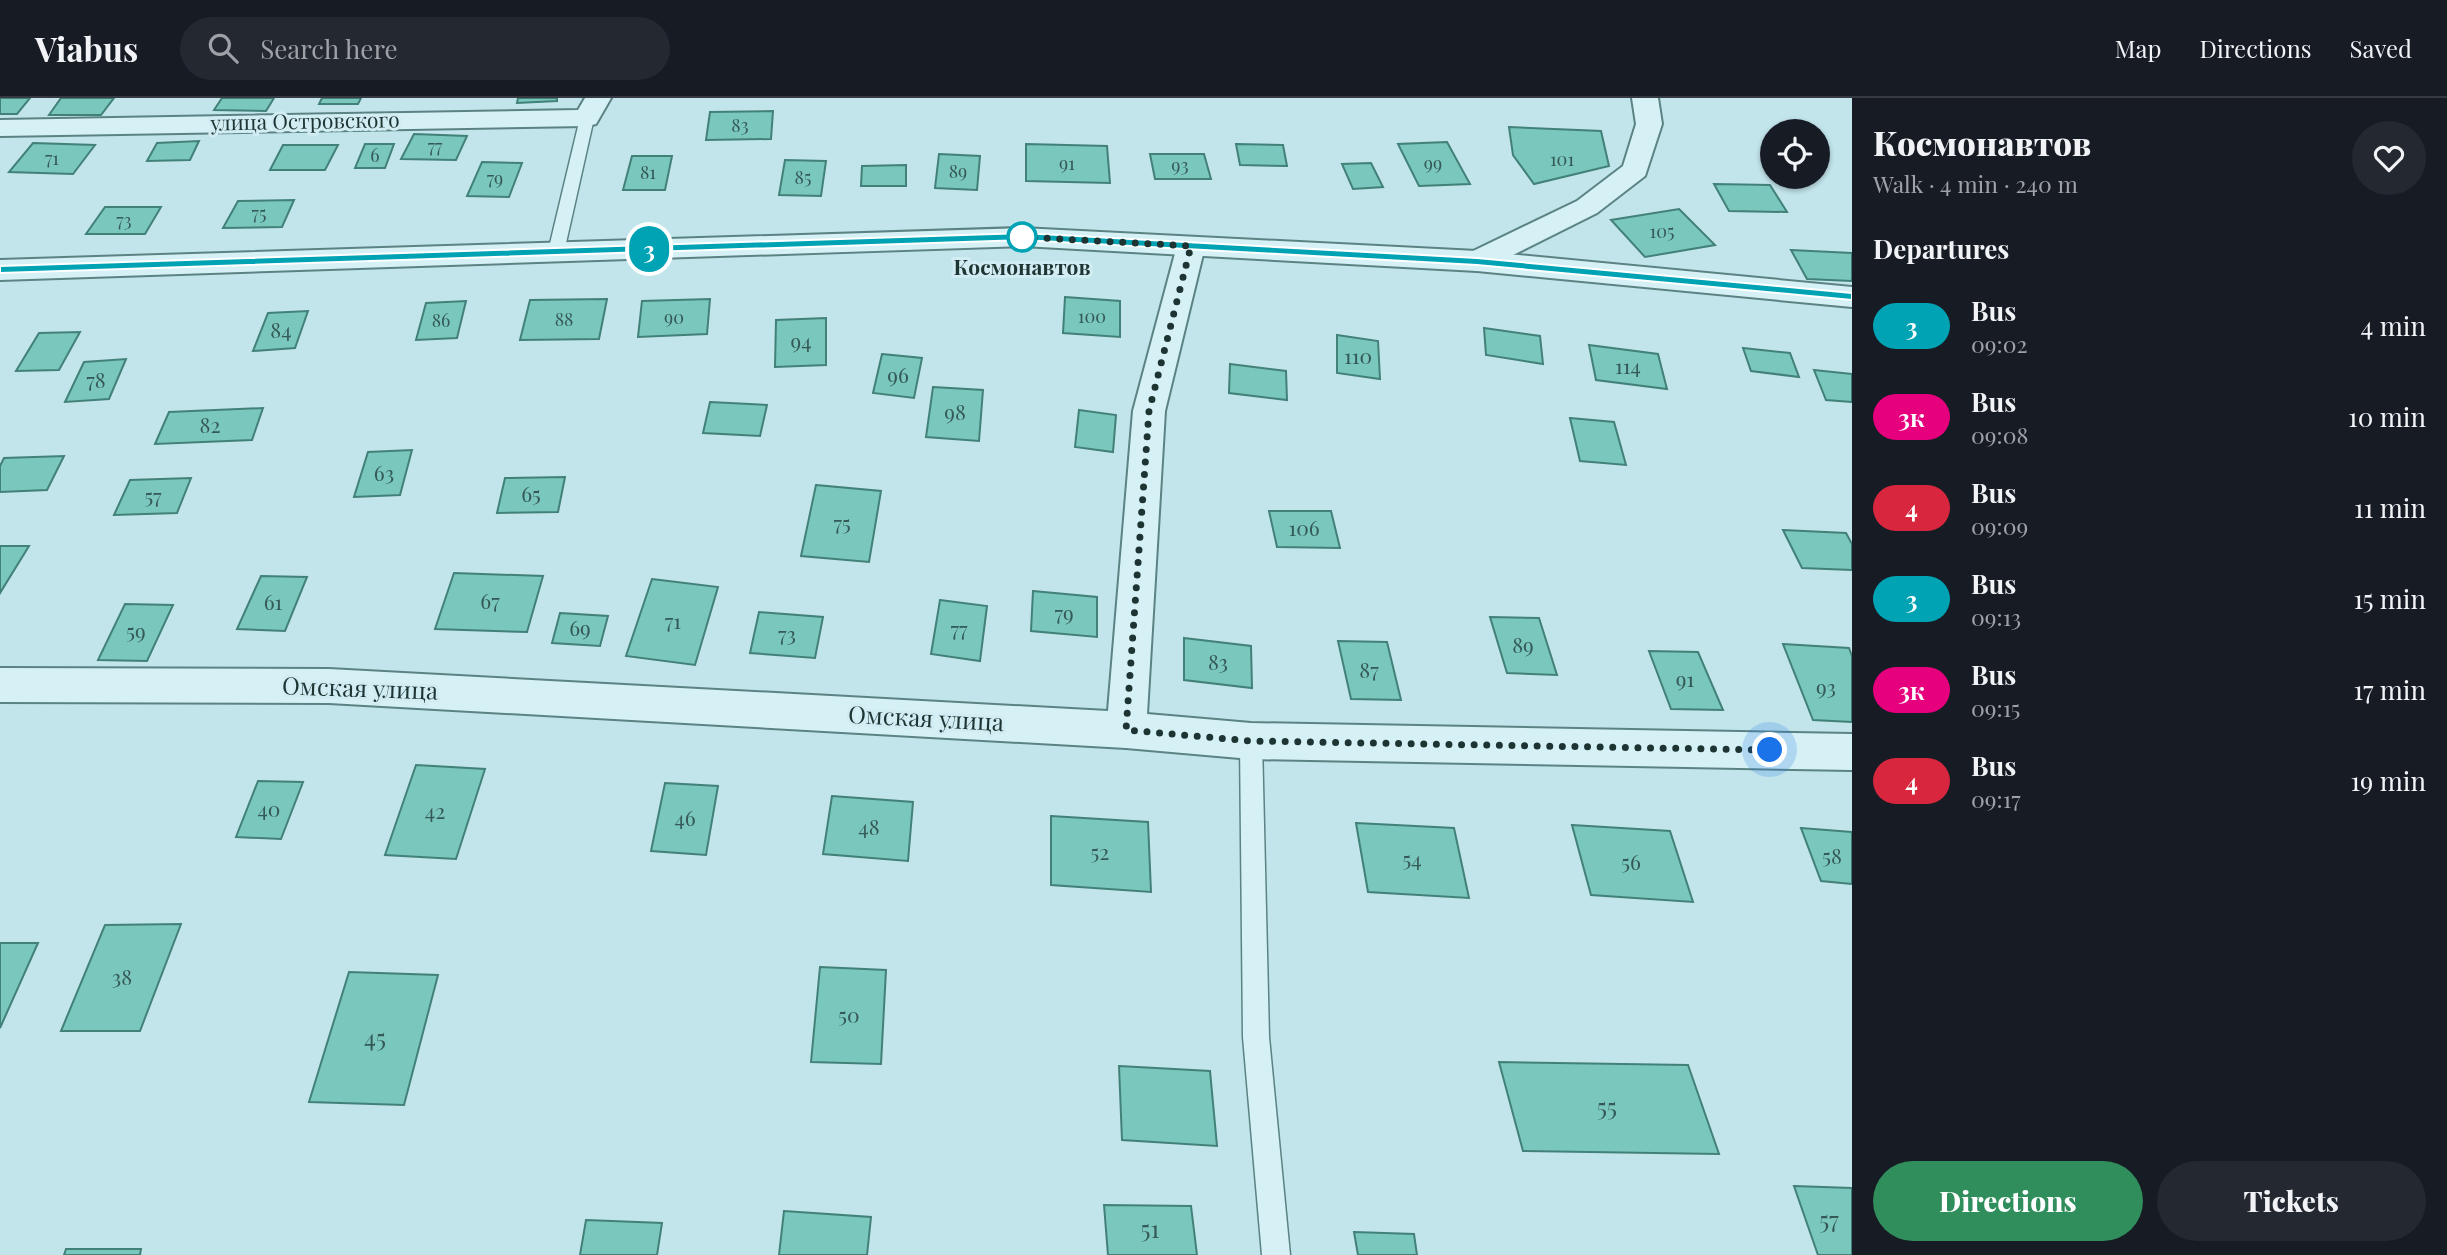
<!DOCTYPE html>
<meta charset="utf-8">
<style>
:root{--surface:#171b24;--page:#242831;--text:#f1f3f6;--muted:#9ea1a6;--line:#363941;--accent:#2f8e5b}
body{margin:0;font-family:"Playfair Display",serif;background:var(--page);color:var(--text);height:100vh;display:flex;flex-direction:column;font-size:26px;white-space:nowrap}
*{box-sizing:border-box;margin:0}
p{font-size:23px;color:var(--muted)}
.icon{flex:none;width:38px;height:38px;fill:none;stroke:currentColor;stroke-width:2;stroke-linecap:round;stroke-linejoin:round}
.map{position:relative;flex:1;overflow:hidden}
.side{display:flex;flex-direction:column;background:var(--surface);width:595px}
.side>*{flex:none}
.badge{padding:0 14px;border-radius:23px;font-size:24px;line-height:46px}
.controls{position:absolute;left:1760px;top:21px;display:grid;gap:14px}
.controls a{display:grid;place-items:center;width:70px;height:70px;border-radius:50%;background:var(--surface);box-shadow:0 2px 5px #0004;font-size:35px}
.you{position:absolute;width:35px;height:35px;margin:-18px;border:5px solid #fff;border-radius:50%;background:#1a73e8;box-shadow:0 0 0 10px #1a73e833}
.map>.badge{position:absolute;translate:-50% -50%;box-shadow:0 0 0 4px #fff}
h2{padding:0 21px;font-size:26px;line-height:63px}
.round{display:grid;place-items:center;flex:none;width:74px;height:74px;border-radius:37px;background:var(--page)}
.head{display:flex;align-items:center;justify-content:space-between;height:119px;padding:0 21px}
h1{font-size:33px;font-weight:800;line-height:52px}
.cta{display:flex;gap:14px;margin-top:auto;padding:14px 21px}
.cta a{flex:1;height:80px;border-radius:42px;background:var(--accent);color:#fff;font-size:28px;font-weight:800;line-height:80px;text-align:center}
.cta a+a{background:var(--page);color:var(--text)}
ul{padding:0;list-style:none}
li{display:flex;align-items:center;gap:21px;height:91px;padding:0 21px}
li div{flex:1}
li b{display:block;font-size:26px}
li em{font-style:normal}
li .badge{min-width:77px;font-weight:700;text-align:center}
header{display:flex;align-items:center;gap:42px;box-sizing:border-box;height:98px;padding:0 35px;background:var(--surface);border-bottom:2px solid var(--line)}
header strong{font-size:33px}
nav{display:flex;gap:38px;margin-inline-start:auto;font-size:24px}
.search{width:490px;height:63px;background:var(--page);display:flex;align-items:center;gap:18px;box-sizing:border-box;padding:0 24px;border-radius:38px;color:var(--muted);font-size:26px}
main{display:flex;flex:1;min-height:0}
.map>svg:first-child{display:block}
</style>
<header>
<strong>Viabus</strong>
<div class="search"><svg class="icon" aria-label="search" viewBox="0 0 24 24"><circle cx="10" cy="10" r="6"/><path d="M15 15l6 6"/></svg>Search here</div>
<nav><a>Map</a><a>Directions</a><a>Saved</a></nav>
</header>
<main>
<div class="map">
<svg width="1852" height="1157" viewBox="0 0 1852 1157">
<rect width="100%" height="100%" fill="#c2e4eb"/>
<path fill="#7ac7be" stroke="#428178" stroke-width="2" d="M0,0H30L17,16H0Z
M61,0H114L101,17H49Z
M222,0H274L266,13L214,12Z
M322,0H361L358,6H319Z
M518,0H557V3L517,5Z
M773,13L771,41L706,42L710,14Z
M1509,29L1601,33L1609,68L1534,86L1513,57Z
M414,36L467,38L456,62L401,61Z
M199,43L190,62L147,63L157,45Z
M1447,44L1470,86L1419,88L1398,46Z
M33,45L95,47L73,76L9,74Z
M365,46H394L385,70H355Z
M1026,46L1107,48L1110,85L1026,83Z
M1236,46L1283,47L1287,68L1240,67Z
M283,47H338L325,72H270Z
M939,56L980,58L977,92L935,90Z
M1150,56H1204L1211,81H1155Z
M632,58H672L665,92H623Z
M785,62L826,63L821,98L779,97Z
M482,64L522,65L509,99L467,98Z
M1371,65L1383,89L1353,91L1342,66Z
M906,67V88H861L862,68Z
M1714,86L1770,87L1787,114L1729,113Z
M294,102L282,129L223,130L238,103Z
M105,109H161L145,136H86Z
M1679,111L1715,147L1645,159L1611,122Z
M1791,152L1852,155V183L1807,181Z
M1065,199L1120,203V239L1063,235Z
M607,201L599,241L520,242L530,202Z
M710,201L707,236L638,239L642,203Z
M466,203L457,240L416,242L426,205Z
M308,213L295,250L253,253L268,215Z
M826,220V267L775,269L776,222Z
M1484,230L1540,238L1543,266L1486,257Z
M80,234L59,272L16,273L39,235Z
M1337,237L1378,243L1380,281L1337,275Z
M1589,247L1658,256L1667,291L1596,282Z
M1743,250L1790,255L1799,279L1751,273Z
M882,256L922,260L914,300L873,295Z
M126,261L109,301L65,304L84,264Z
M1230,266L1286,273L1287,302L1229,295Z
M1814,272L1852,276V304L1826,302Z
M933,289L983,292L979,343L926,339Z
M710,304L767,307L760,338L703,335Z
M263,310L252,342L155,346L169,314Z
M1079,312L1116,317L1113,354L1075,349Z
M1570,320L1614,324L1626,367L1580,363Z
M412,352L400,397L354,399L368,354Z
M64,358L47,392L0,394V368L4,360Z
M565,379L558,414L497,415L505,380Z
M191,380L177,415L114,417L130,382Z
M816,387L881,393L869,464L801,458Z
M1269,413H1331L1340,450L1277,449Z
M1783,432L1846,435L1852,446V472L1802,470Z
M0,448H29L0,495Z
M454,475L543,478L527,534L435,531Z
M261,478L307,479L285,533L237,531Z
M652,481L718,489L695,567L626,558Z
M1033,493L1097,499V539L1031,533Z
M940,502L987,508L980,563L931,556Z
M125,506L173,507L147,563L98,562Z
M759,514L823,519L815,560L750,555Z
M560,515L608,518L600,548L552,545Z
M1490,519L1539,520L1557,577L1507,575Z
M1184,540L1251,548L1252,590L1184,582Z
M1338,543L1387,544L1401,602L1351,601Z
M1783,546L1849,550L1852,558V624L1813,622Z
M1649,553L1698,554L1723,612L1671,611Z
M416,667L485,671L456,761L385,757Z
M258,683L303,684L281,741L236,739Z
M665,685L718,688L706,757L651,753Z
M832,698L913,704L908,763L823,756Z
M1051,718L1148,724L1151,794L1051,787Z
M1356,725L1454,730L1469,800L1368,794Z
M1572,727L1670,733L1693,804L1591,797Z
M1801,730L1852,734V786L1821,783Z
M181,826L140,933H61L105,827Z
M0,845H38L0,930Z
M820,869L886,872L881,966L811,964Z
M349,874L438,877L404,1007L309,1004Z
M1499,964L1688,967L1719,1056L1523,1053Z
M1119,968L1210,973L1217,1048L1122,1042Z
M1794,1088L1852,1090V1157H1818Z
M1104,1107L1191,1108L1197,1157H1108Z
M784,1113L871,1119L867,1157H779Z
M586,1122L662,1125L657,1157H580Z
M1354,1134L1414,1136L1417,1157H1358Z
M66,1151H141L140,1157H64Z"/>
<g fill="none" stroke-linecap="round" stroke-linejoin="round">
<g stroke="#5b8383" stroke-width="3">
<path id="service" d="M587,16L594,20L564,154L556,159L548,154L580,20Z
M1251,633L1259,636L1262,643L1269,939L1290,1157H1262L1243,939L1240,643L1243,636Z"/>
</g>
<g stroke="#5b8383" stroke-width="4">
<path id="minor" d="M585,0H611L596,26L587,28L0,38V22L578,12Z
M1632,0H1658L1662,26L1645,78L1597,115L1487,170L1477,173L1467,170L1462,163L1467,156L1577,103L1623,68L1636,26Z
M1191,139L1201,141L1205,148L1165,313L1147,616L1251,625L1852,636V672L1251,661L1126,650L329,605L0,604V570L329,571L1108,613L1133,313L1177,148L1181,141Z"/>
</g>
<g stroke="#5b8383" stroke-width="4">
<path id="tertiary" d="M1022,130L1477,153L1852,189V209L1477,173L1022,148L0,182V162Z"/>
</g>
<use href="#service" fill="#d5f1f6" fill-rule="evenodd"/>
<use href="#minor" fill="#d5f1f6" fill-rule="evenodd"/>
<use href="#tertiary" fill="#d5f1f6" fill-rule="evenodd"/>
</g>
<path fill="#00a3b4" stroke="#fff" stroke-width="2" d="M1022,135L1477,160L1852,195V202L1477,167L1022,142L0,175V168Z"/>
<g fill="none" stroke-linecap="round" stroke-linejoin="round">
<path stroke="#1e3433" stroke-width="7" stroke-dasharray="0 12.6" d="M1022,139L1191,148L1149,313L1126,632L1251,643L1770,652"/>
</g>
<circle fill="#fff" stroke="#00a3b4" stroke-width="3.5" cx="1022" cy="139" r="14"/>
<g text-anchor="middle" stroke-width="6" stroke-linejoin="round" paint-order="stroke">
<g font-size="18" fill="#355956">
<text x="740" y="34">83</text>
<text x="435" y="55">77</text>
<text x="375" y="64">6</text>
<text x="52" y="67">71</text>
<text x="1562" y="68">101</text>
<text x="1067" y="72">91</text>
<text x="1433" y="72">99</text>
<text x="1180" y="74">93</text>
<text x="958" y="80">89</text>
<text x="648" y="81">81</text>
<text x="803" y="86">85</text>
<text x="495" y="87">79</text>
<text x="259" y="122">75</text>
<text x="124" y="129">73</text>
<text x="1662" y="140">105</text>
<text x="1092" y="225">100</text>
<text x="674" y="226">90</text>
<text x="564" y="228">88</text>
<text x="441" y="229">86</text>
</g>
<g font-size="21" fill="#1e3433" stroke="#d1edf3">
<text transform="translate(305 24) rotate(-1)" y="7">улица Островского</text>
</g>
<g font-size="21" font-weight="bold" fill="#1e3433" stroke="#d1edf3">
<text x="1022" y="177">Космонавтов</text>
</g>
<g font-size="21" fill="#355956">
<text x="281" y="240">84</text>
<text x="801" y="251">94</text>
<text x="1358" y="266">110</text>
<text x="1628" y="276">114</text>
<text x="898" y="285">96</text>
<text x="96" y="290">78</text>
<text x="955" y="322">98</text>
<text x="210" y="335">82</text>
<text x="384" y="383">63</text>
<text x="531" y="404">65</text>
<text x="153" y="406">57</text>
<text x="842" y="433">75</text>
<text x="1304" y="438">106</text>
<text x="490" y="511">67</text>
<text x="273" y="512">61</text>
<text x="1064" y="523">79</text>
<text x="673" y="531">71</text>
<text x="580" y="538">69</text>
<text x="959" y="539">77</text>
<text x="136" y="541">59</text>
<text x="787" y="544">73</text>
<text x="1523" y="555">89</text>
<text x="1218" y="572">83</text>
<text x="1369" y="580">87</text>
<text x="1685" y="589">91</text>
<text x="1826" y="597">93</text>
<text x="269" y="719">40</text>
<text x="435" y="721">42</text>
<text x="685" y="728">46</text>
<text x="869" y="737">48</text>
<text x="1100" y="762">52</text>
<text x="1832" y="766">58</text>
<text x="1412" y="769">54</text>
<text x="1631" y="772">56</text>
<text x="122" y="887">38</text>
<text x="849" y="925">50</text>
</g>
<g font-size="24" fill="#1e3433" stroke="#d1edf3">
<text transform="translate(360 591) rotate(2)" y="8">Омская улица</text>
<text transform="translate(926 621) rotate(3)" y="8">Омская улица</text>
</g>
<g font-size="24" fill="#355956">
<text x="375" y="949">45</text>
<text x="1607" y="1018">55</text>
<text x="1829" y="1131">57</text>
<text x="1150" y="1140">51</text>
</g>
</g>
</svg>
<div class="controls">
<a><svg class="icon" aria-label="locate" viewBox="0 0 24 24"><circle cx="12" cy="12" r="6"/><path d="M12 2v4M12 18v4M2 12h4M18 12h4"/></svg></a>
</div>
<div class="you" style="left:1770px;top:652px"></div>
<b class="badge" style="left:649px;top:151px;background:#00a3b4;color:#fff">3</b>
</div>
<section class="side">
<div class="head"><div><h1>Космонавтов</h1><p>Walk · 4 min · 240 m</p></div><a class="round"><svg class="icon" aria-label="heart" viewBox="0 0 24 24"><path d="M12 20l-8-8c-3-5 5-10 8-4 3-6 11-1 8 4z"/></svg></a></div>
<h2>Departures</h2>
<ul>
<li><span class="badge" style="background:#00a3b4;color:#fff">3</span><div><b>Bus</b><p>09:02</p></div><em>4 min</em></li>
<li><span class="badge" style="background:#e6007e;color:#fff">3к</span><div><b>Bus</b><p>09:08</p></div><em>10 min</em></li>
<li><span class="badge" style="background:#d7263d;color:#fff">4</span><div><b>Bus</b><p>09:09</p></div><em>11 min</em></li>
<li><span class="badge" style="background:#00a3b4;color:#fff">3</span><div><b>Bus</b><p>09:13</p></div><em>15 min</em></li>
<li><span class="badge" style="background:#e6007e;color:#fff">3к</span><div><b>Bus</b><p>09:15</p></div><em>17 min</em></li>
<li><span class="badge" style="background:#d7263d;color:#fff">4</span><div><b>Bus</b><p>09:17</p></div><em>19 min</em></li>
</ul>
<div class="cta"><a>Directions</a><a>Tickets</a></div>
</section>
</main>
